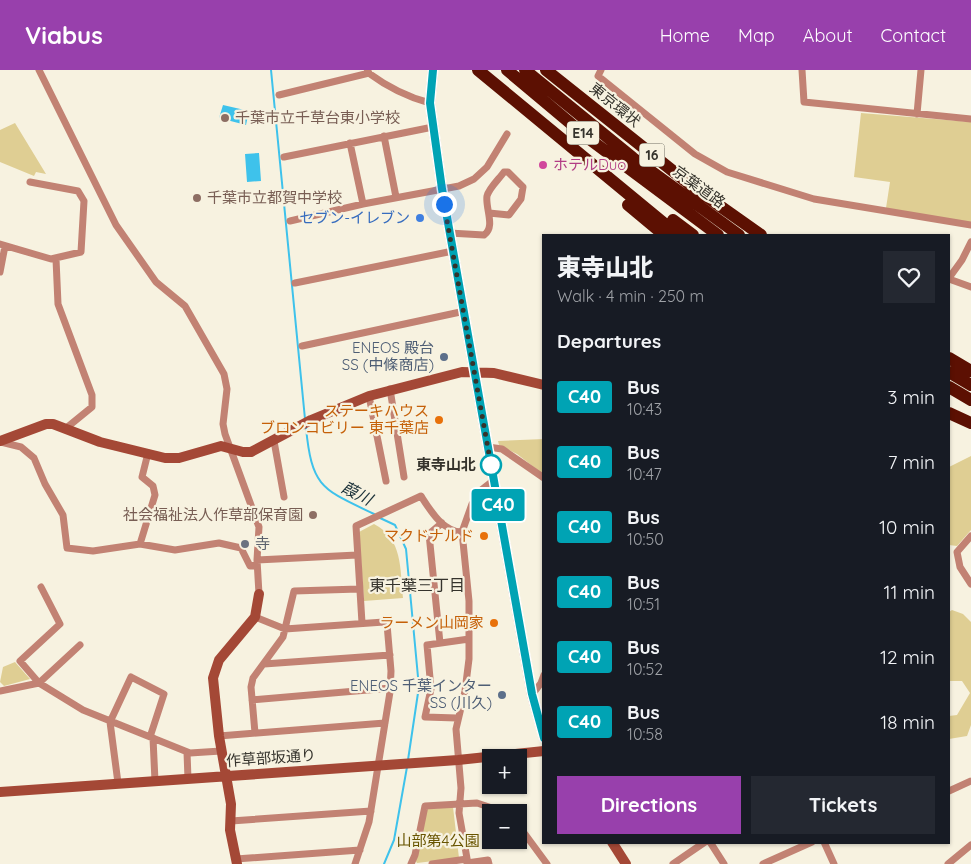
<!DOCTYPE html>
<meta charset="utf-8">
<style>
:root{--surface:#171b24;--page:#242831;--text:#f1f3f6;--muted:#9ea1a6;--accent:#9840ac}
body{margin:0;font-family:Quicksand,"Noto Sans JP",sans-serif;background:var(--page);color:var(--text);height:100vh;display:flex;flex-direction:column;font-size:19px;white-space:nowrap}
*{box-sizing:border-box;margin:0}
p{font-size:16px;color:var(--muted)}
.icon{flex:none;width:28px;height:28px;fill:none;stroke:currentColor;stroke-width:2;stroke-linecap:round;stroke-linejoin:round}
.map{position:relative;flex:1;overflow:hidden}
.drawer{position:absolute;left:542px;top:164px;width:408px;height:610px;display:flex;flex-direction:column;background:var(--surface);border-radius:0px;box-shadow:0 1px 4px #0004}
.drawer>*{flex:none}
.badge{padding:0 10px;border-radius:4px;font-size:18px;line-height:32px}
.tools{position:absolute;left:482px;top:679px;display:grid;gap:10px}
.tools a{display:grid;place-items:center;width:45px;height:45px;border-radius:0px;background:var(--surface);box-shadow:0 1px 4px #0004;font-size:25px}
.you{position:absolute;width:25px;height:25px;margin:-12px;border:4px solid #fff;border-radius:50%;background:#1a73e8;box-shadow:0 0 0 8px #1a73e833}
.map>.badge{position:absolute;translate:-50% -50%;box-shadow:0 0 0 2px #fff}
h2{padding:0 15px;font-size:19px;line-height:45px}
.round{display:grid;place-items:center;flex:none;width:52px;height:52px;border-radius:0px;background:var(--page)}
.head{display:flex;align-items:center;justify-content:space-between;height:85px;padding:0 15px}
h1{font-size:24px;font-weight:800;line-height:38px}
.cta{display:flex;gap:10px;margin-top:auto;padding:10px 15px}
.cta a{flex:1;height:58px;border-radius:0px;background:var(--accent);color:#fff;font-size:20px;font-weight:800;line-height:58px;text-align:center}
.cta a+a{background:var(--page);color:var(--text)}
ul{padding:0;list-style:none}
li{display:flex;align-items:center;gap:15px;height:65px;padding:0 15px}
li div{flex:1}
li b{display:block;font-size:19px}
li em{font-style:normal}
li .badge{min-width:55px;font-weight:700;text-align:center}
header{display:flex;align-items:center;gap:30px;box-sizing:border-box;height:70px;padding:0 25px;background:var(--accent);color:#fff}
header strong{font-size:24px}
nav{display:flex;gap:28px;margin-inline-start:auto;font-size:18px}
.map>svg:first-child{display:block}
</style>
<header>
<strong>Viabus</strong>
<nav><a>Home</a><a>Map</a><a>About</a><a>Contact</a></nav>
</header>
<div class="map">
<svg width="971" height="794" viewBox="0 0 971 794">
<rect width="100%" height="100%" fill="#f7f2e0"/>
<path fill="#dfce93" d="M861,43L971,52V153L886,138L890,112L854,107Z
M15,53L46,104L36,102L34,106L0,92V60Z
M544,369V405L517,384L499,375L498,371Z
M971,386V460L957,476L949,475V397Z
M374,454C403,469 400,499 403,528L364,531L359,462Z
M952,540L963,544L971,552V655L967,666L949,669V646L957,645L970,623L962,611H949V542Z
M15,592L30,609L4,616L0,612L3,597Z
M453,737L459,788L417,793L415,790L427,739Z"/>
<path fill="#3ec2eb" d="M223,35L249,41L246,55L219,48Z
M259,83L261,111L247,112L245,84Z"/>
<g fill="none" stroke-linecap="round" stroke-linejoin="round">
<path stroke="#3ec2eb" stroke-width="2" d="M271,0L305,349
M306,358C312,418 322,419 374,444
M380,448L395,455L406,479L418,607V623L408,690
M384,794L394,770L407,697"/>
<path stroke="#c28273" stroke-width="7" d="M39,0L116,155L156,212L185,236L224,304L227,319L223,354L225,364L259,457L257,490L259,524
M601,0L598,6L695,84L727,102L814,129L971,155
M802,0L804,32L971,49
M367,2C386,16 406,27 430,33
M279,25L369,3
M917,44L921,0
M384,66L396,127
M350,73L363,134
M284,87L433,57
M290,151L363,134L459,116L474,109L487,97L507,64
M449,163L484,165C496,157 485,138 487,126C489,118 499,109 504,102H508L523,117L521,129L509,145L489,143
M0,174L51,189L81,182L84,131L78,121L30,112
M56,189L58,234L92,325V337L65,359
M0,202L5,176
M949,208L962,190L971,172
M949,209L971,217
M295,213L453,181
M302,276L465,241
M390,319L404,407
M369,326L386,411
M274,371L284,427
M0,372L21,377L34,388L45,414L63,445L67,478L93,481L140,474L175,480L219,473L241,478L250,496L257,495
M488,377L502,379L544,408
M971,466L957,482L960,497L971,514
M140,474L155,425L153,416L142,407L148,383
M257,490L357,485
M41,517L60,554L20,591L39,613L83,640L190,683L221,681
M255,547L285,559L384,552L387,554L391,601L390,622L369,752L355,794
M362,553L356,456L421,426C430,440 443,462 462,462
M440,573L429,464L442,453
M264,594L390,585
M0,621L39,613L80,575
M532,625L541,613L544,605
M252,630L391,618
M457,648L425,647L431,619L427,575L469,569
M255,663L251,617L253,608L283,567L294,521L359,519
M219,666L385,653
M153,668L155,711
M187,682L188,709
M118,713L110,652L131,607L164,624L150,667
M949,721L971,711
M231,751L371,741
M519,756L547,794
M710,772L724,794
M824,772L834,794
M236,789L360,780
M467,793L488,790L489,794
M411,794L415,785L425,736L477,733L504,742
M432,794L467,789
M468,794L459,743L461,718L456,659L465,621L469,589V531L462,462L472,434L480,421L494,410
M673,794L705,772
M763,794L812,772
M948,794L971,775"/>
<path stroke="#a44836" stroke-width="10" d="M433,0L430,33L442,119L532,625L544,668
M0,371L46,354H53L100,372L165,388H179L221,376L243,382H251L311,350L369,326L462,302L494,303L544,315
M0,722L458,690L544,681
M612,772L626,794
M237,794L230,760L231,734L219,666L213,608L219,590L255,547L259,524"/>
<path stroke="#5c1002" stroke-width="12" d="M478,0L678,165
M507,0L588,68L718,165
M525,0L633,88L739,165
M546,0L693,117L761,165
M628,135L664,165
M673,150L693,165
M949,288L971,301
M949,302L971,315
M949,317L971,330
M949,343L971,353"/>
</g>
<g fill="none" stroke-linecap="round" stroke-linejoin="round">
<g stroke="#fff" stroke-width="11">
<path id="line" d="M433,0L430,33L442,119L532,624L544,668"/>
</g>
<use href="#line" stroke="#00a3b4" stroke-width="8"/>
<path stroke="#35332c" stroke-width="5" stroke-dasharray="0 9" d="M444,134L491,395"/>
</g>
<g fill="#8d6e63" stroke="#f7f2e0" stroke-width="2">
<circle cx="225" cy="48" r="5"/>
<circle cx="197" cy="128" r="5"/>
<circle cx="313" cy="445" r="5"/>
</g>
<circle fill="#d1479c" stroke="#f7f2e0" stroke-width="2" cx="543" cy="95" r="5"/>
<circle fill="#3f7fe0" stroke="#f7f2e0" stroke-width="2" cx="420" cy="148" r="5"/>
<g fill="#5c6f8a" stroke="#f7f2e0" stroke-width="2">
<circle cx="444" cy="287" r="5"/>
<circle cx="502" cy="625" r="5"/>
</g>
<g fill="#e8710a" stroke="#f7f2e0" stroke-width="2">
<circle cx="439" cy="350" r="5"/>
<circle cx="484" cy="466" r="5"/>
<circle cx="494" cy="553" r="5"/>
</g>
<circle fill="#fff" stroke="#00a3b4" stroke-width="2.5" cx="491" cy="395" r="10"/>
<circle fill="#6b7280" stroke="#f7f2e0" stroke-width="2" cx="245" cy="474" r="5"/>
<g text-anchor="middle" stroke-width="4.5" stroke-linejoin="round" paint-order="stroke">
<g fill="#f7f2e0" stroke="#6f6c62" stroke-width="1">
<rect x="567" y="51.5" width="32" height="23" rx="4"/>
<rect x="639.5" y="73.5" width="25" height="23" rx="4"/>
</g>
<g font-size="14" font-weight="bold" fill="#35332c">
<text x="583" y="68">E14</text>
<text x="652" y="90">16</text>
</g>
<g font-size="15" fill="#35332c" stroke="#f7f2e0">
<text transform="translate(615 35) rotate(39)" y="5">東京環状</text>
<text transform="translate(699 117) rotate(36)" y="5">京葉道路</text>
<text transform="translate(271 688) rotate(-4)" y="5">作草部坂通り</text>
</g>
<g font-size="15" fill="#785e54" stroke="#f7f2e0" text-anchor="start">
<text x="235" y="53">千葉市立千草台東小学校</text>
<text x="207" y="133">千葉市立都賀中学校</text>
<text x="303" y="450" text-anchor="end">社会福祉法人作草部保育園</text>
</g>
<g font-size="15" fill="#b23c85" stroke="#f7f2e0" text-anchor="start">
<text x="553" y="100">ホテルDuo</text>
</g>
<g font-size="15" fill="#366cbe" stroke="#f7f2e0" text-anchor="end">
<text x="410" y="153">セブン-イレブン</text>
</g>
<g font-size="15" fill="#4e5e75" stroke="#f7f2e0" text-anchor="end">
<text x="434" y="283">ENEOS 殿台<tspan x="434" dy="17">SS (中條商店)</tspan></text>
<text x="492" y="621">ENEOS 千葉インター<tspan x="492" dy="17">SS (川久)</tspan></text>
</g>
<g font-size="15" fill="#c56008" stroke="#f7f2e0" text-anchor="end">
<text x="429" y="346">ステーキハウス<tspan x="429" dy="17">ブロンコビリー 東千葉店</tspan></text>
<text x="474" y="471">マクドナルド</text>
<text x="484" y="558">ラーメン山岡家</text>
</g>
<g font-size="15" font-weight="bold" fill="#35332c" stroke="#f7f2e0" text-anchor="end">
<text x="476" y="400">東寺山北</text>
</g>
<g font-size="15" fill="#5b616d" stroke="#f7f2e0" text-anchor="start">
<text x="255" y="479">寺</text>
</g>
<g font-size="15" fill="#685400" stroke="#f7f2e0">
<text x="438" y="776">山部第4公園</text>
</g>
<g font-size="16" font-style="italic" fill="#1b3139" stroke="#f7f2e0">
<text transform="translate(357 423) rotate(27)" y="6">葭川</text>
</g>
<g font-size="16" fill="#35332c" stroke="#f7f2e0">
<text x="417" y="521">東千葉三丁目</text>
</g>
</g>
</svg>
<div class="tools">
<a>+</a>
<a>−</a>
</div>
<div class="you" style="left:444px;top:134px"></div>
<b class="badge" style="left:498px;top:435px;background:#00a3b4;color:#fff">C40</b>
<section class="drawer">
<div class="head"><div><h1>東寺山北</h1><p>Walk · 4 min · 250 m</p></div><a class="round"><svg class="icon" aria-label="heart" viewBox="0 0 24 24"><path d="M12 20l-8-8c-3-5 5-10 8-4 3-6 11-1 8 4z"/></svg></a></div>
<h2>Departures</h2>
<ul>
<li><span class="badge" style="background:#00a3b4;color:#fff">C40</span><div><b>Bus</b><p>10:43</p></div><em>3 min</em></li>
<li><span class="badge" style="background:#00a3b4;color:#fff">C40</span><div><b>Bus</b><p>10:47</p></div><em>7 min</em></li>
<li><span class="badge" style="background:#00a3b4;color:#fff">C40</span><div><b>Bus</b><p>10:50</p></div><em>10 min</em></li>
<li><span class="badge" style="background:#00a3b4;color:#fff">C40</span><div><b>Bus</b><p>10:51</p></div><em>11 min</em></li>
<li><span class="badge" style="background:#00a3b4;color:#fff">C40</span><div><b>Bus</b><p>10:52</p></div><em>12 min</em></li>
<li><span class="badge" style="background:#00a3b4;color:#fff">C40</span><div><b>Bus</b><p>10:58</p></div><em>18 min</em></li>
</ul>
<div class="cta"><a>Directions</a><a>Tickets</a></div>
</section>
</div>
